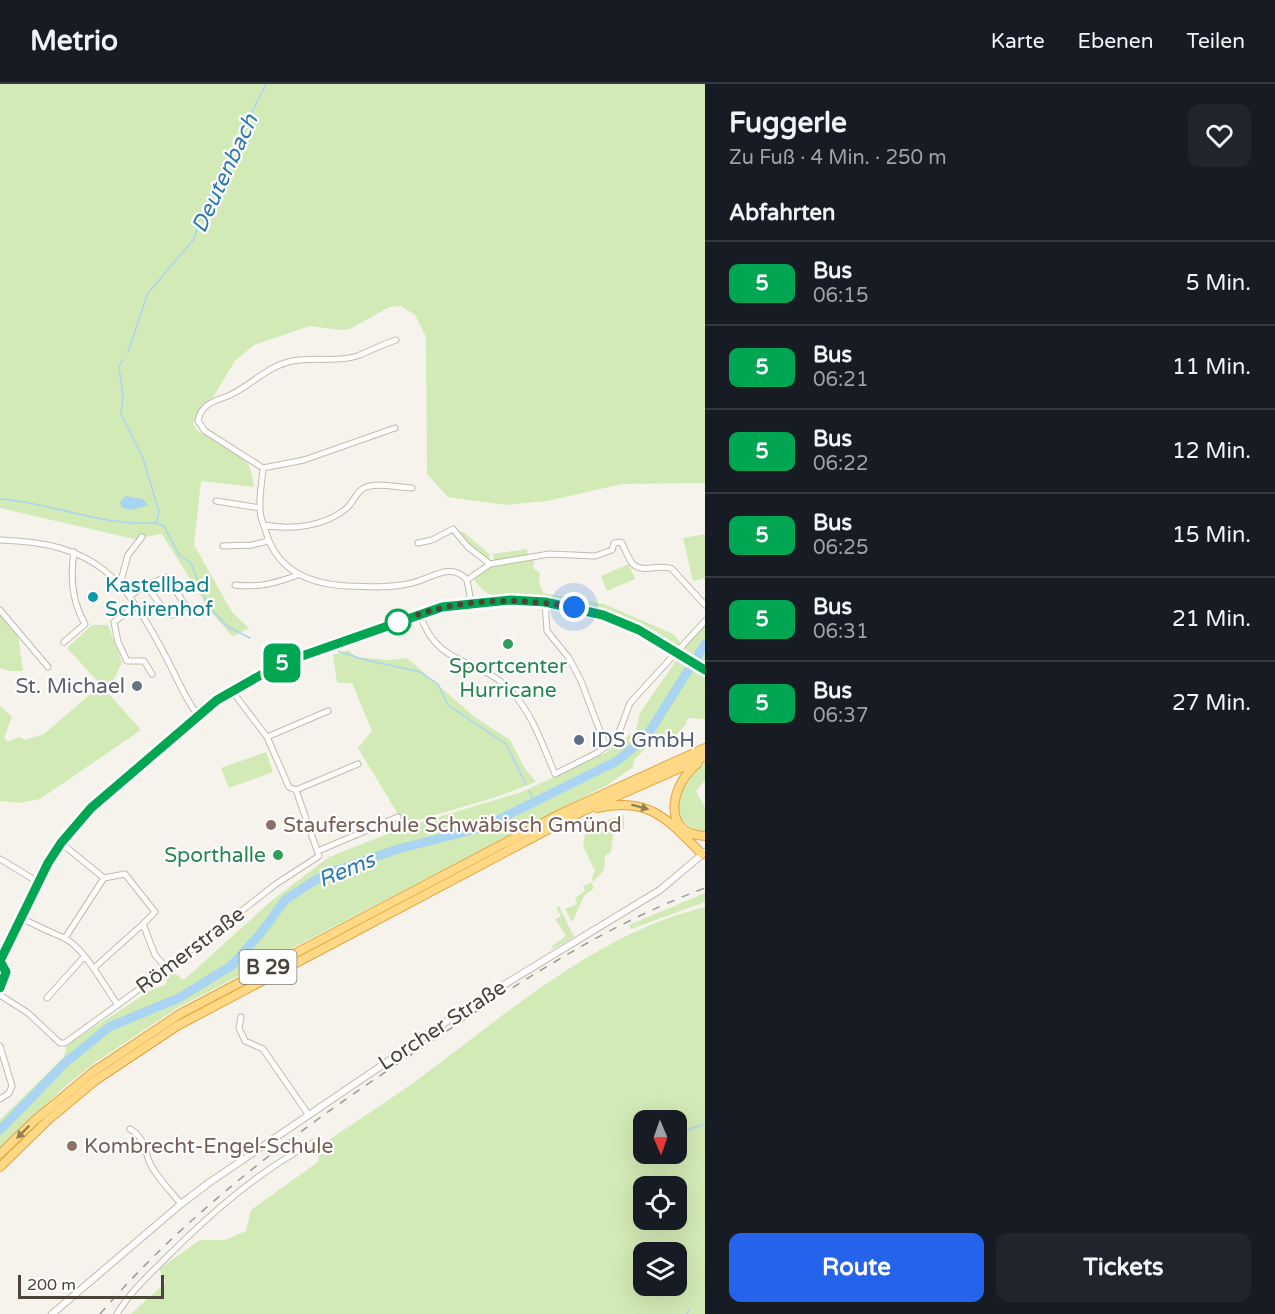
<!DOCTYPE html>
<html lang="de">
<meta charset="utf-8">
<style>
:root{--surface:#171b24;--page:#20242c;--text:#f1f3f6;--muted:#9ea1a6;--line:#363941;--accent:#2563eb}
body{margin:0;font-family:"Varela Round",sans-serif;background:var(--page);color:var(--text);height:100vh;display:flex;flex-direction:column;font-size:22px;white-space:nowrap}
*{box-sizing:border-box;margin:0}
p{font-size:20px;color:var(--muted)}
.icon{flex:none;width:33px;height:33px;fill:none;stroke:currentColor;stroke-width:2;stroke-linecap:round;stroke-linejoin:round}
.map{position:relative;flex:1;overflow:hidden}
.sheet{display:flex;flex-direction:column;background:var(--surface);width:570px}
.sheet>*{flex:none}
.badge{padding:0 12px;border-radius:9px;font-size:21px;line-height:39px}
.needle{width:39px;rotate:178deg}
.fabs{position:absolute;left:633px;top:1026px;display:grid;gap:12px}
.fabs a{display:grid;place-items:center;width:54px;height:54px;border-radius:12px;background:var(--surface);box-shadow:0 6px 24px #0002;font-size:30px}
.scale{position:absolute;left:18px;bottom:15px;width:146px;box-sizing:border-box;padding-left:6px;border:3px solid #4b4439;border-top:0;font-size:16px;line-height:21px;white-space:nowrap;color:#4b4439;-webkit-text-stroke:4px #fff;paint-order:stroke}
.you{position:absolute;width:30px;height:30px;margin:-15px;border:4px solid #fff;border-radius:50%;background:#1a73e8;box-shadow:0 0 0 9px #1a73e833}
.map>.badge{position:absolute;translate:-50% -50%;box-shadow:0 0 0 3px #fff}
h2{padding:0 24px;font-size:22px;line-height:54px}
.round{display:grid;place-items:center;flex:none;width:63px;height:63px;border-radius:12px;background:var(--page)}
.summary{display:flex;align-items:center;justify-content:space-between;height:102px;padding:0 24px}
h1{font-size:28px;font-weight:700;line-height:45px}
.primary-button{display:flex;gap:12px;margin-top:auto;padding:12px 24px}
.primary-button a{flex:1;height:69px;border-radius:12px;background:var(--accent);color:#fff;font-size:24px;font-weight:700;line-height:69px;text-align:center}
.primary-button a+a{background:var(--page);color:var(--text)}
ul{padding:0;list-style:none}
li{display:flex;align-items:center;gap:18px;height:84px;padding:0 24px;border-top:2px solid var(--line)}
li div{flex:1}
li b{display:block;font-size:22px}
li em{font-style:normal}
li .badge{min-width:66px;font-weight:700;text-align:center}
header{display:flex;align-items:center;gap:36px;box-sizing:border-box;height:84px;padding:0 30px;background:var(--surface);border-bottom:2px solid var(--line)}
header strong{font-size:28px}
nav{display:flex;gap:33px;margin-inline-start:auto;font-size:21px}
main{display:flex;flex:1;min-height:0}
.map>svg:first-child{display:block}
</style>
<header>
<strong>Metrio</strong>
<nav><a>Karte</a><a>Ebenen</a><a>Teilen</a></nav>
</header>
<main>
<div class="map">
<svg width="705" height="1230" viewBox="0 0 705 1230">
<rect width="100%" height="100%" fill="#f6f3ec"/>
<path fill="#d2eab5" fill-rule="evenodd" d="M0,0H705V399L622,400L547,417L506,421L448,413L427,390L426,253L415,231L401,222L389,223L350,245L341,246L310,242L254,261L235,277L213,313L201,321L193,340L197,346C225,367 251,361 254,403L201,397L194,461L232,528L249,544L233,553L210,527L162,450L134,455L0,424Z
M462,447L488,469L490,472L488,477L460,453Z
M705,450V494L693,497L683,454Z
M527,465L528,472L494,477L493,470Z
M535,473L533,484L540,489L539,498L543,509L604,520L673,550L680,558V563C633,535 582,518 527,512C499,509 493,521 474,496L492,481Z
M629,480L635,495L607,507L601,492Z
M0,529L18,551L23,587H10L0,584Z
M92,541H108L122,578L108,609L141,646L40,715L18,719L0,717V622L12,633L4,654L8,658L19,653L25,656L44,650L101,601L67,564Z
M705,541V580L684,565Z
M349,566L355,573L390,576L407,574L476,634L510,656L525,685L536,698L493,714L404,740L358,664L372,647L352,599H337L333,571Z
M678,574L705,593V635L688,634L685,642L675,652H658L634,676L633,683L609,700L179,923L96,978L63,1004L0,1064V1036L64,973L67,961L151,906L165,901L169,891L175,890L184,896L270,818L329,773L405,743L522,708L607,668L636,646L640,629Z
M266,668L273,688L229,704L221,684Z
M705,679V696L696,707L705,723V748C661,739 676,697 705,679Z
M624,731V745L613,751L611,768L605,772L604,786L593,798L592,794L595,787L583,762L587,742Z
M591,798L594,804L584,812L572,838L565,825L577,820L575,814L585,807L583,802Z
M705,809V818L631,845L629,841Z
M559,822L574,853L553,865L552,862L566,852L555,835L561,832L556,824Z
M705,823V1230H131L166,1198L159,1185L200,1156H225L246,1147L251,1126L318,1078L320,1062C356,1037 394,1014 429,987C514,924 599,849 705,823ZM644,1036H676V1070H644ZM644,1102H676V1136H644ZM644,1168H676V1202H644Z"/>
<path fill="#a9d4f2" d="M126,412L143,415L148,421L132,426L122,424L120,418Z"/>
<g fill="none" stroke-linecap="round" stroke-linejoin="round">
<path stroke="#a9d4f2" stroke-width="1.5" d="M128,268L148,209L194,155L201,130L266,0
M123,275L119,283L123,312L121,330L143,374L159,428L156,439L164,442L179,471L191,479L208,522L227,542L250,554
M0,415C55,419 98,442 155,439
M338,567L362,575L420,588L438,600L448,621L506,660L526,701
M529,707L535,719
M676,1058L684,1047L705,1040
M663,1077L668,1070
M657,1102V1099
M646,1145L649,1136
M687,1230L689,1226"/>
<path stroke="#a9d4f2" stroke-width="9" d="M0,1046L65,979L109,943L179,914L231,882L260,850L285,816L323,791L398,765L484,743L617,677L646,653L705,560"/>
<g stroke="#c2bbae" stroke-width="7">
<path id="minor" d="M396,256C383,260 370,267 357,272C337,279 310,272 288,278C265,284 249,303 228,312C214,317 201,320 198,337L205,347L263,384C262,398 259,412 260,426C260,434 264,441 266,448C277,487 310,500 347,502C368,503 392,504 412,499C430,495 452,477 467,496L471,518
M263,384L304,376L395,344
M216,417L260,424
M264,441C291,446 326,443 348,423C355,416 356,407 366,403C379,398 398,404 412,404
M0,456C97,459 124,493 167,575C177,594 185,615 198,631
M418,459L432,456L453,445L468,463L490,480
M223,462L252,461L268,457
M467,496L490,480L549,470L595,472L612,466L614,459L621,458C625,464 628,475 633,480C643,490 660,479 672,485L705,521
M120,500L128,471L142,453
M235,501C259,504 276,499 298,491
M130,512L146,501L167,493L185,521L184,524L172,531L167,530L146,501
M545,518L547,547L569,574L581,597L606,663
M136,522L114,538L118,558L127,577H144L152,590
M0,526L48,583
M420,530C437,585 481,573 512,608C533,631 543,662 555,690L597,669L617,654L630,619L705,537
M64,558L85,540C72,518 70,494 74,468
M232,607L267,653L289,703L296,706
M267,653L328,627
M61,759L104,794L125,790L155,828L143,840L155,871L167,885
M318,767L398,733
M0,775L38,798
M21,834C35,841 50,848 64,854C84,863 104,902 118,921
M65,854L104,794
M94,884L143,840
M0,904L6,888L0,877
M0,911L28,929L60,959H65L167,885L276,800L319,772L296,706L358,680
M47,914L84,873
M241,933L239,944L245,957L263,965L308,1030
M0,962L12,1002L9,1009L0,1015
M130,1045C144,1053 144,1064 149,1077C155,1092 171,1107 181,1120
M117,1230C130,1208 150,1190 168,1172C212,1128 258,1088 312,1059"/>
</g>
<g stroke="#c2bbae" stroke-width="8">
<path id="tertiary" d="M0,878L48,779L61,759L91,724L214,618L282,579L442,523L511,516L574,523L603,531L639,546L672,564
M52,1230L181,1120L210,1098L474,919L660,806L705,768"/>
</g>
<g stroke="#e0a43c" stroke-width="10">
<path id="trunk" d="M697,680C671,700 660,750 705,752
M597,724C650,712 668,736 702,770
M0,1070L34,1037L93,988L180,930L560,730L705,664
M0,1083L48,1036L96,996L177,942L583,727L705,673"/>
</g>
<use href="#minor" stroke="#fff" stroke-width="5"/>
<use href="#tertiary" stroke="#fff" stroke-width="6"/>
<use href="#trunk" stroke="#ffd985" stroke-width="8"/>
<path stroke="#9a9a9a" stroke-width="1.5" stroke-dasharray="8 8" stroke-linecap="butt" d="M100,1230C197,1117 320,1030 444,949C527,893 611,839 705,804"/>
<g stroke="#c2bbae" stroke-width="8" stroke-linecap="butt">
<path id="tertiary-bridge" d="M672,564L705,586"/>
</g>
<use href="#tertiary-bridge" stroke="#fff" stroke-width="6"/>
</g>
<defs><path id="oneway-solid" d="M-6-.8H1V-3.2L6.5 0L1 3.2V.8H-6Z" transform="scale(1.5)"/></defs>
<g fill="#938057">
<use href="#oneway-solid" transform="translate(640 723) rotate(15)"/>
<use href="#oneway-solid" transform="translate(23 1048) rotate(135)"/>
</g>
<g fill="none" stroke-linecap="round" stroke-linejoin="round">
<g stroke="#fff" stroke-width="14">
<path id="line" d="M0,904L6,888L0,877L48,779L61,759L91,724L217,616L282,579L442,523L511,516L545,518L603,531L639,546L705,586"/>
</g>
<use href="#line" stroke="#00a651" stroke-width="9"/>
<path stroke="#4b4439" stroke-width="6" stroke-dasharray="0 10.8" d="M398,538C456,514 513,513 574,523"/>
</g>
<circle fill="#0f9aa8" stroke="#fff" stroke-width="2" cx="93" cy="513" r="6"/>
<circle fill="#fff" stroke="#00a651" stroke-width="3" cx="398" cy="538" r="12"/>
<g fill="#2e9e5b" stroke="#fff" stroke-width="2">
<circle cx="508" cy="560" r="6"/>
<circle cx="278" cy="771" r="6"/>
</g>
<circle fill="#6b7280" stroke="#fff" stroke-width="2" cx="137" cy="602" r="6"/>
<circle fill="#5c6f8a" stroke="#fff" stroke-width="2" cx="579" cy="656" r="6"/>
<g fill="#8d6e63" stroke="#fff" stroke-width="2">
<circle cx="271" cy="741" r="6"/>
<circle cx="72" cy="1062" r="6"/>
</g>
<g text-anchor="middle" stroke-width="4.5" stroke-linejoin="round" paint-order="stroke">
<rect fill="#fff" stroke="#817c74" stroke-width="1.5" x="239.5" y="866" width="57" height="34" rx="4.5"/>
<g font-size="20" font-weight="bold" fill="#4b4439">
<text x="268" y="890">B 29</text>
</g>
<g font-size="21" fill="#0d838f" stroke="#fff" text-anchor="start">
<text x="105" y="508">Kastellbad<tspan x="105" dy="24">Schirenhof</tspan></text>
</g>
<g font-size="21" fill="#27864d" stroke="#fff">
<text x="508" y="589">Sportcenter<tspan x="508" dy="24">Hurricane</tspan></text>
<text x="266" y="778" text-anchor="end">Sporthalle</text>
</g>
<g font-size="21" fill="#5b616d" stroke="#fff" text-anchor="end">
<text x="125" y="609">St. Michael</text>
</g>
<g font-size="21" fill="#4e5e75" stroke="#fff" text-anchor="start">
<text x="591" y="663">IDS GmbH</text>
</g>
<g font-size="21" fill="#785e54" stroke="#fff" text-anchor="start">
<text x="283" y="748">Stauferschule Schwäbisch Gmünd</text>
<text x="84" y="1069">Kombrecht-Engel-Schule</text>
</g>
<g font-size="21" fill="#4b4439" stroke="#fff">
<text transform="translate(190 866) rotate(-37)" y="7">Römerstraße</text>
<text transform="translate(442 941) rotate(-33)" y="7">Lorcher Straße</text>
</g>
<g font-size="22" font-style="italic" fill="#2e7ab2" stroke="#fff">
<text transform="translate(224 89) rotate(-65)" y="8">Deutenbach</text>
<text transform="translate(346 785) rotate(-22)" y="8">Rems</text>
</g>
</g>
</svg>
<div class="fabs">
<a><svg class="needle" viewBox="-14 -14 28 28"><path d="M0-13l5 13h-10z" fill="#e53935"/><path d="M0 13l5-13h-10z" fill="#9ea1a6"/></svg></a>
<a><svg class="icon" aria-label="locate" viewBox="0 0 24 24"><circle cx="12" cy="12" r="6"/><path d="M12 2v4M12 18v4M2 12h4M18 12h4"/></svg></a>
<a><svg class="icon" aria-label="layers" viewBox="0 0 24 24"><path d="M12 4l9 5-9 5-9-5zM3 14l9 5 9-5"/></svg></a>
</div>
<div class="scale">200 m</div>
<div class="you" style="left:574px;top:523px"></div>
<b class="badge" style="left:282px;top:579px;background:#00a651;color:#fff">5</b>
</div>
<section class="sheet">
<div class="summary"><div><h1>Fuggerle</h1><p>Zu Fuß · 4 Min. · 250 m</p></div><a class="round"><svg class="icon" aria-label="heart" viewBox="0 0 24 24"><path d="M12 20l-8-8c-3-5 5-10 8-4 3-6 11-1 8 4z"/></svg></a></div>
<h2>Abfahrten</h2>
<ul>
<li><span class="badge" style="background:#00a651;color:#fff">5</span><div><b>Bus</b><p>06:15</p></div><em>5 Min.</em></li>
<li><span class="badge" style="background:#00a651;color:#fff">5</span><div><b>Bus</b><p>06:21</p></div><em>11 Min.</em></li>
<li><span class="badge" style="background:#00a651;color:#fff">5</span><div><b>Bus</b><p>06:22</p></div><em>12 Min.</em></li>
<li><span class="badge" style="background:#00a651;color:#fff">5</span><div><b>Bus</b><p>06:25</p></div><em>15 Min.</em></li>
<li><span class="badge" style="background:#00a651;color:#fff">5</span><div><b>Bus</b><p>06:31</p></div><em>21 Min.</em></li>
<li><span class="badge" style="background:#00a651;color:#fff">5</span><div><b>Bus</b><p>06:37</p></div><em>27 Min.</em></li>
</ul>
<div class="primary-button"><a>Route</a><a>Tickets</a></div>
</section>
</main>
